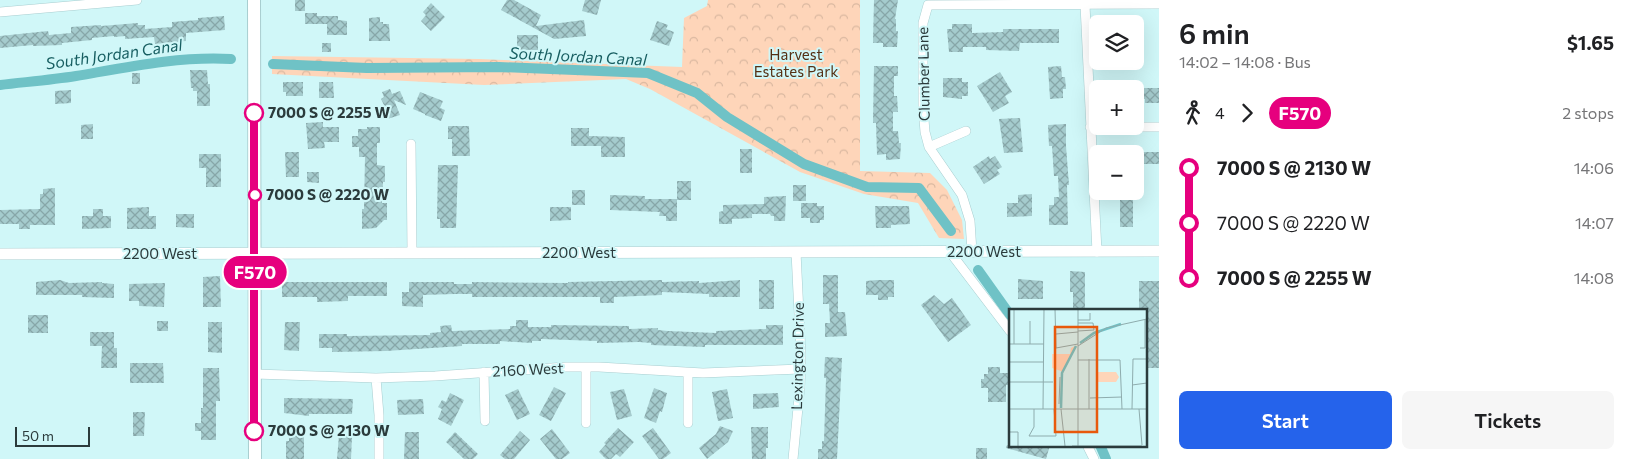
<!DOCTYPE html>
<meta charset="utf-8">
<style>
:root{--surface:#fff;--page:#f6f6f6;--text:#202124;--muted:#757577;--accent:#2563eb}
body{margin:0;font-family:Commissioner,sans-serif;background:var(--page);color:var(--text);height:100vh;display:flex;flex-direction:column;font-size:19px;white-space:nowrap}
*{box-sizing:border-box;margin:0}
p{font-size:16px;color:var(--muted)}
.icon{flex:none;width:28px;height:28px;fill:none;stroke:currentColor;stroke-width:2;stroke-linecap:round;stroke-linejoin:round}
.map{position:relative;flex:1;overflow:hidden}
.drawer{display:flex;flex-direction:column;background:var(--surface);width:475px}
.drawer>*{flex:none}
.badge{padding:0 10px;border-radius:16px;font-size:18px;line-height:32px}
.controls{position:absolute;left:1089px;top:15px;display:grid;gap:10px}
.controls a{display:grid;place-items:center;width:55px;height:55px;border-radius:8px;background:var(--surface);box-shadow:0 5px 20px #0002;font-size:25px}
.scale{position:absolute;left:15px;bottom:12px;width:75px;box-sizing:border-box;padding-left:5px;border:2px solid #2b3b3c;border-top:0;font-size:14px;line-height:18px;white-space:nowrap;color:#2b3b3c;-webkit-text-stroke:4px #d0f7f8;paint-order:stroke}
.map>.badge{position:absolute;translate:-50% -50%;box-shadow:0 0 0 2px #fff}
.legs{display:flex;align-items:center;gap:8px;height:55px;padding:0 20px;font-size:16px}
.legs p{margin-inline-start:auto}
.head{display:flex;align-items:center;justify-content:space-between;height:85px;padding:0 20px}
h1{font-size:28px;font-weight:600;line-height:38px}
.primary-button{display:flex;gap:10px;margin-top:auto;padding:10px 20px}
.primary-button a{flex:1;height:58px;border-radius:8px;background:var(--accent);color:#fff;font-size:20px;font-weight:600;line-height:58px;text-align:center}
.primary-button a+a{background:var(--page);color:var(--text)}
ul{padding:0 20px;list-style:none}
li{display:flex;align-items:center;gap:18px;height:55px;font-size:19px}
li i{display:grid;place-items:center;width:8px;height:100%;margin:0 6px;background:currentColor}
li i::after{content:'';width:12px;height:12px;margin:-6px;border:4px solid;border-radius:50%;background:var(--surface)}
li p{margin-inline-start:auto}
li:first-child i{background:linear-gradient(#0000 50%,currentColor 0)}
li:last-child i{background:linear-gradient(currentColor 50%,#0000 0)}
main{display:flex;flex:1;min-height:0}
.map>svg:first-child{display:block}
</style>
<main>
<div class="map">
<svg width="1159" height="459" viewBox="0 0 1159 459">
<defs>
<pattern id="forest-crowns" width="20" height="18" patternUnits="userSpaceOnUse" patternTransform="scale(1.25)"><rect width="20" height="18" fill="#fed5b9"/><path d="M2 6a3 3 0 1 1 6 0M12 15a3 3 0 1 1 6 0" fill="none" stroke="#dab8a0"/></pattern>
<pattern id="building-cross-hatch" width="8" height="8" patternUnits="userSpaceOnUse" patternTransform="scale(1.25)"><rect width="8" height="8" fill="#a5cbcd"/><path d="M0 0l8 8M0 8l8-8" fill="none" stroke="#87a6a8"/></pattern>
</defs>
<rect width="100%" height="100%" fill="#d0f7f8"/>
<path fill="url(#forest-crowns)" d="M708,0H860V171L930,173L947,190L962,220L964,239L939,238L918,203L864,194L800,172L650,89L626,79L484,85L272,74V56L479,59L682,67L684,18L707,6Z"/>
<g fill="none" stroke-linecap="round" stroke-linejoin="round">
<path stroke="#6fc2c6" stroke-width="10" d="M273,64L367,68L499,67L648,73L697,93L727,117L804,164L867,187L919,188L951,231
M0,85C25,82 51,80 76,76C128,67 179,56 231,59
M978,270L1010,315
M1100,445L1106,459"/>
</g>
<path fill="url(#building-cross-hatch)" d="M295,0H305V11H295Z
M507,0H514L541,15L536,26L584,20L586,36L554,39L501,10Z
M585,0H601L597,15L582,11Z
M874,0H898L895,19H896V31H898L897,47H883V43H873Z
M431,3L445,17L431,31L421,21L426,15L423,12Z
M305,13H317V16H338V20L347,21V35H327V24H305Z
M224,16L225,30L186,33V41L155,44L154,37L125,39V36L114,37V36L92,38V40L62,43V45L33,46V45L0,48V36L48,31L49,35L71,33V27L101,25V26L138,23V25H145V29L172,27V22L198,20V18Z
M380,17V22H383V24H389L390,41H369V18Z
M657,21L668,25L666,29L674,32L669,46L650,40Z
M952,24H972V33L1003,32V29H1059V43H1020L1019,51L986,50V47H963V52H949L947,29H952Z
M517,35H538V50H517Z
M322,43H331V52H322Z
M874,66H898V76H894V96H897L898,112H893V131H898L899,143H901L900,159L886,160V154L877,155L876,123H873Z
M1061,66L1062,77H1065L1066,89H1063V98L1050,99L1048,67Z
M190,70H207L208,84H210V106H197V91H193V88H191Z
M1000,72L1012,92L1005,96L1009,103L993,112L977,86Z
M132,73H140V84H132Z
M943,78H962V82H968V96H962V99L943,97Z
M283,82H303V96H286V92H283Z
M319,82H333L334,98H319Z
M1159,88V103H1145V99H1135V88Z
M390,89L392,94L400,91L406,105L394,100L400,115L384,120L379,107L384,105L381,99L384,97L382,92Z
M71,90V103L55,104V91Z
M420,92L443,101L440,108L445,110L441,121L425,115V114L413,109Z
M1020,118L1023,152L1004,153L999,119Z
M323,122V127H339V142H324L325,148L308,149L306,123Z
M93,124V139H81V125Z
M1066,124V146L1069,185H1067L1068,225H1049V205H1054V197H1059L1058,176H1054L1052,146H1049L1048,125Z
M448,126H469L470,156H452V139H448Z
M367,127H380V143H377V165L385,166V182H383L382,203H387V220H384L376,228L362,229V209H364L365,157H359V147H352V136H358V129H367Z
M571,128H589V136L625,137V157H601V146H571Z
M740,149H752V173H740Z
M285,152H299V177H286Z
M1135,152H1159V164H1135Z
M199,154H221V187H206V168H199Z
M989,156L990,159L995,156L1002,167L997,170L1000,174L984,184L973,167Z
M438,165H458L456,228H440V219H437Z
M307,172H319V183L307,182Z
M677,181H691V200H677V221H666V216H659L660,212L610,210V195L645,196V199H677Z
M793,185H806V201H793Z
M55,188V225H30V229H19V224H0V210L40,209V194H43V189Z
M572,190H585V205H572Z
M1032,194V216L1007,217V203H1018V195Z
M786,196L785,221H774V216H771L770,214H752V218L732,219V224H719V212L723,211V205L764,204V197Z
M1120,199H1133V227H1120Z
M801,203H817V206H824V220H820V223H810V218H801Z
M875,206H909L910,224L891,225V228H876Z
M149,207V216H156V229H127V208Z
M550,207H571V220L550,221Z
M93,209H103V216H111V228L82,229V216H93Z
M176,214H194V228L176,227Z
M1070,271L1085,272V310H1073V292H1070Z
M823,275H838V312H845L847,336L825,337V323H830L829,304H823Z
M220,276L221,307H203V277Z
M1018,279L1043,281V299H1018Z
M60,280L69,283L102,282V283L114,284V298L82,297V295H36V282Z
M662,280V282L699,281V283L740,280V297H709V294L662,292V295L614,297V303H600V297H472V294H455L423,295V307L402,306V292H409V282H454V284H472V282L568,283V282Z
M759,280H774V309H759Z
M877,280H894V297H888V300H878V295H866V281Z
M1139,281H1159V368H1145V310H1139Z
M282,282H387V296H348V301L317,302V297H282Z
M165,283L164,307L139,306V301H129V284Z
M934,295L944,304L952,298L971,325L948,342L921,305Z
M28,315H48V333H28Z
M516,320H528V327H551V325L629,326V329L658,328V330L668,331L716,333V331L766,329V325H783V345H705V347L651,345V343L639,342L597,343V341L541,339V341H532V343L500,341V344H462V346L386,351L332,352V348H319V334H347V336L430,335V333L441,332L440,326L451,325L452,331L510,329V326H516Z
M157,321H168V331H157Z
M208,322H222V353L208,352Z
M285,322H300L299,351L284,350Z
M90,332H114V348H117V368H101L102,346H90Z
M825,357L842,358L837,459H818V449H822V441H824L826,378H824Z
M130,363H163L164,383H130Z
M988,367H1000V373H1009V385H1006V402H988V388H981V379H984V374H988Z
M203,368H219L220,401H216V440H201V431H195V423H201V408H203Z
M554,387L566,393L551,421L539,415Z
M654,388L667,393L662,412L660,411L656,423L644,418Z
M518,389L530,414L517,420L505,395Z
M624,389L632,416L617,420L610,392Z
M727,389L733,418L718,421L712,392Z
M450,393L464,400L451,426L438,419L442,409L438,407L442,400L446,402Z
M778,393L779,407L753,409V394Z
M284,398L353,399L352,414H309V416L284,413Z
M423,399L424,414L398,415L397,400Z
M133,412H145L144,436H133Z
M720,426L733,431L728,442L707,459L699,448L716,434Z
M751,427H768V448H766V459H752Z
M618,428L634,442L620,457L616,454L611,459H606L599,452L606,444L604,443Z
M653,428L671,453L663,459H659L642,436Z
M552,429L570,453L562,459H556L540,439Z
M520,431L530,440L514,459H505L500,455Z
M405,432H419V459H404Z
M455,432L478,454L473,459H464L446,442Z
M289,435H304V459H286V441H289Z
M339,435L352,436L351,459H337Z
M1007,445H1050L1046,459L1006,448Z
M976,448H987V459H976Z"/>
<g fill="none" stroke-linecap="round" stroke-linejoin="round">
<g stroke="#a8ced0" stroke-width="10">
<path id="minor" d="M1085,5L1097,252
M0,12L137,0
M1090,127H1159
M411,144L412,253
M929,147L966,131
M950,252L1010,331
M972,252L970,221L962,195L929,147L925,132L923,107V23L928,5L1159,4
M586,367V423
M484,372L485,421
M255,374L376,378L435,376L566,367H599L703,373L801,369
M376,378L379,415V459
M688,423V373
M1087,445L1094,459
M793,459L800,387L801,355L796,252"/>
</g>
<g stroke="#a8ced0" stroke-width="12">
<path id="tertiary" d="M0,254L1159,251"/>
</g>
<g stroke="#a8ced0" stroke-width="14">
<path id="secondary" d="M254,0L255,459"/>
</g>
<use href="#minor" stroke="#fff" stroke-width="9"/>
<use href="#tertiary" stroke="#fff" stroke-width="11"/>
<use href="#secondary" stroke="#fff" stroke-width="12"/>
</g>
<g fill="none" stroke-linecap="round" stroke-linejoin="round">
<g stroke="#fff" stroke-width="11">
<path id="line-1" d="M254,113V431"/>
</g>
<use href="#line-1" stroke="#e6007e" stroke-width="8"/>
</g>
<g fill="#fff" stroke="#e6007e" stroke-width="2.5">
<circle cx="254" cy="113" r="9"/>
<circle cx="255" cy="195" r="6"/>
<circle cx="254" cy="431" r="9"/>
</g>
<g text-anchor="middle" stroke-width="4" stroke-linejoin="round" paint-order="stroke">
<g font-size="15" fill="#553014" stroke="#d0f7f8">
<text x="796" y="60">Harvest<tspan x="796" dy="17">Estates Park</tspan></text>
</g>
<g font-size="15" fill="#2b3b3c" stroke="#d0f7f8">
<text transform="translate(924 74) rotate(-91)" y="5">Clumber Lane</text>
<text x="984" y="257">2200 West</text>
<text x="579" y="258">2200 West</text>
<text x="160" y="259">2200 West</text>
<text transform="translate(798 356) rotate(-89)" y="5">Lexington Drive</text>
<text transform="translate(528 370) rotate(-3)" y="5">2160 West</text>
</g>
<g font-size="15" font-weight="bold" fill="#2b3b3c" stroke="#d0f7f8" text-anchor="start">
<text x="268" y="118">7000 S @ 2255 W</text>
<text x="266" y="200">7000 S @ 2220 W</text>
<text x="268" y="436">7000 S @ 2130 W</text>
</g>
<g font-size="16" font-style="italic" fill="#175e61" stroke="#d0f7f8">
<text transform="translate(114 54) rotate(-8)" y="6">South Jordan Canal</text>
<text transform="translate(578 56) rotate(3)" y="6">South Jordan Canal</text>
</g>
</g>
<g transform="translate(1009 309)">
<rect width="138" height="138" fill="#d0f7f8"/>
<path d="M68,36L53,66L51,99L52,62L43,59V45H61L62,39ZM88,63H107L110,68L107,73H89Z" fill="#fed5b9"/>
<path fill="none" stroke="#6fc2c6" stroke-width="2.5" d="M71,34L85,24L112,15M52,99L53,64L67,37"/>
<path fill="none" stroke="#8eacad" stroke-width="1" d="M5,0V35M46,0L47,39L69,35M69,0V137M69,11H81V4M21,12V35M69,14H84L85,21L69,22M47,25L69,23M0,35H35M69,37L97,19L138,10M131,39H136V11M80,50V100M69,51H111L113,100M0,53H35M0,73H44M123,76L138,74M81,89L113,88M50,95L51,68M0,100H138M34,100L35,0M52,100L56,137M123,100L124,50H138M130,100L133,136M0,123H9V137M20,127H47L45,100M20,127L25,118V100M63,137H133"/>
<path fill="#e8590c" fill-opacity="0.15" stroke="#e8590c" stroke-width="2.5" d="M46,18H88V123H46Z"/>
<rect width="138" height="138" fill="none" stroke="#2b3b3c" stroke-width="2.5"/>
</g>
</svg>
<div class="controls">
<a><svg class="icon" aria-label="layers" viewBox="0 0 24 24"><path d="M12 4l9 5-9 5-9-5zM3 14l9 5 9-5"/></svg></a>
<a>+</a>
<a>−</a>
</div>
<div class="scale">50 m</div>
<b class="badge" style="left:255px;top:272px;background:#e6007e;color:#fff">F570</b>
</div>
<section class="drawer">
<div class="head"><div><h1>6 min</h1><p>14:02 – 14:08 · Bus</p></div><b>$1.65</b></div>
<div class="legs"><svg class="icon" aria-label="walk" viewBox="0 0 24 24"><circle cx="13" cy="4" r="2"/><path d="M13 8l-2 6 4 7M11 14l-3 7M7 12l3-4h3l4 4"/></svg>4<svg class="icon" aria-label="forward" viewBox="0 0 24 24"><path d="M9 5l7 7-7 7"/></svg><b class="badge" style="background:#e6007e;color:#fff">F570</b><p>2 stops</p></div>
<ul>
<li><i style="color:#e6007e"></i><b>7000 S @ 2130 W</b><p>14:06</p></li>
<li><i style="color:#e6007e"></i><span>7000 S @ 2220 W</span><p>14:07</p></li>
<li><i style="color:#e6007e"></i><b>7000 S @ 2255 W</b><p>14:08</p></li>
</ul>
<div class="primary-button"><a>Start</a><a>Tickets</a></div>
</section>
</main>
